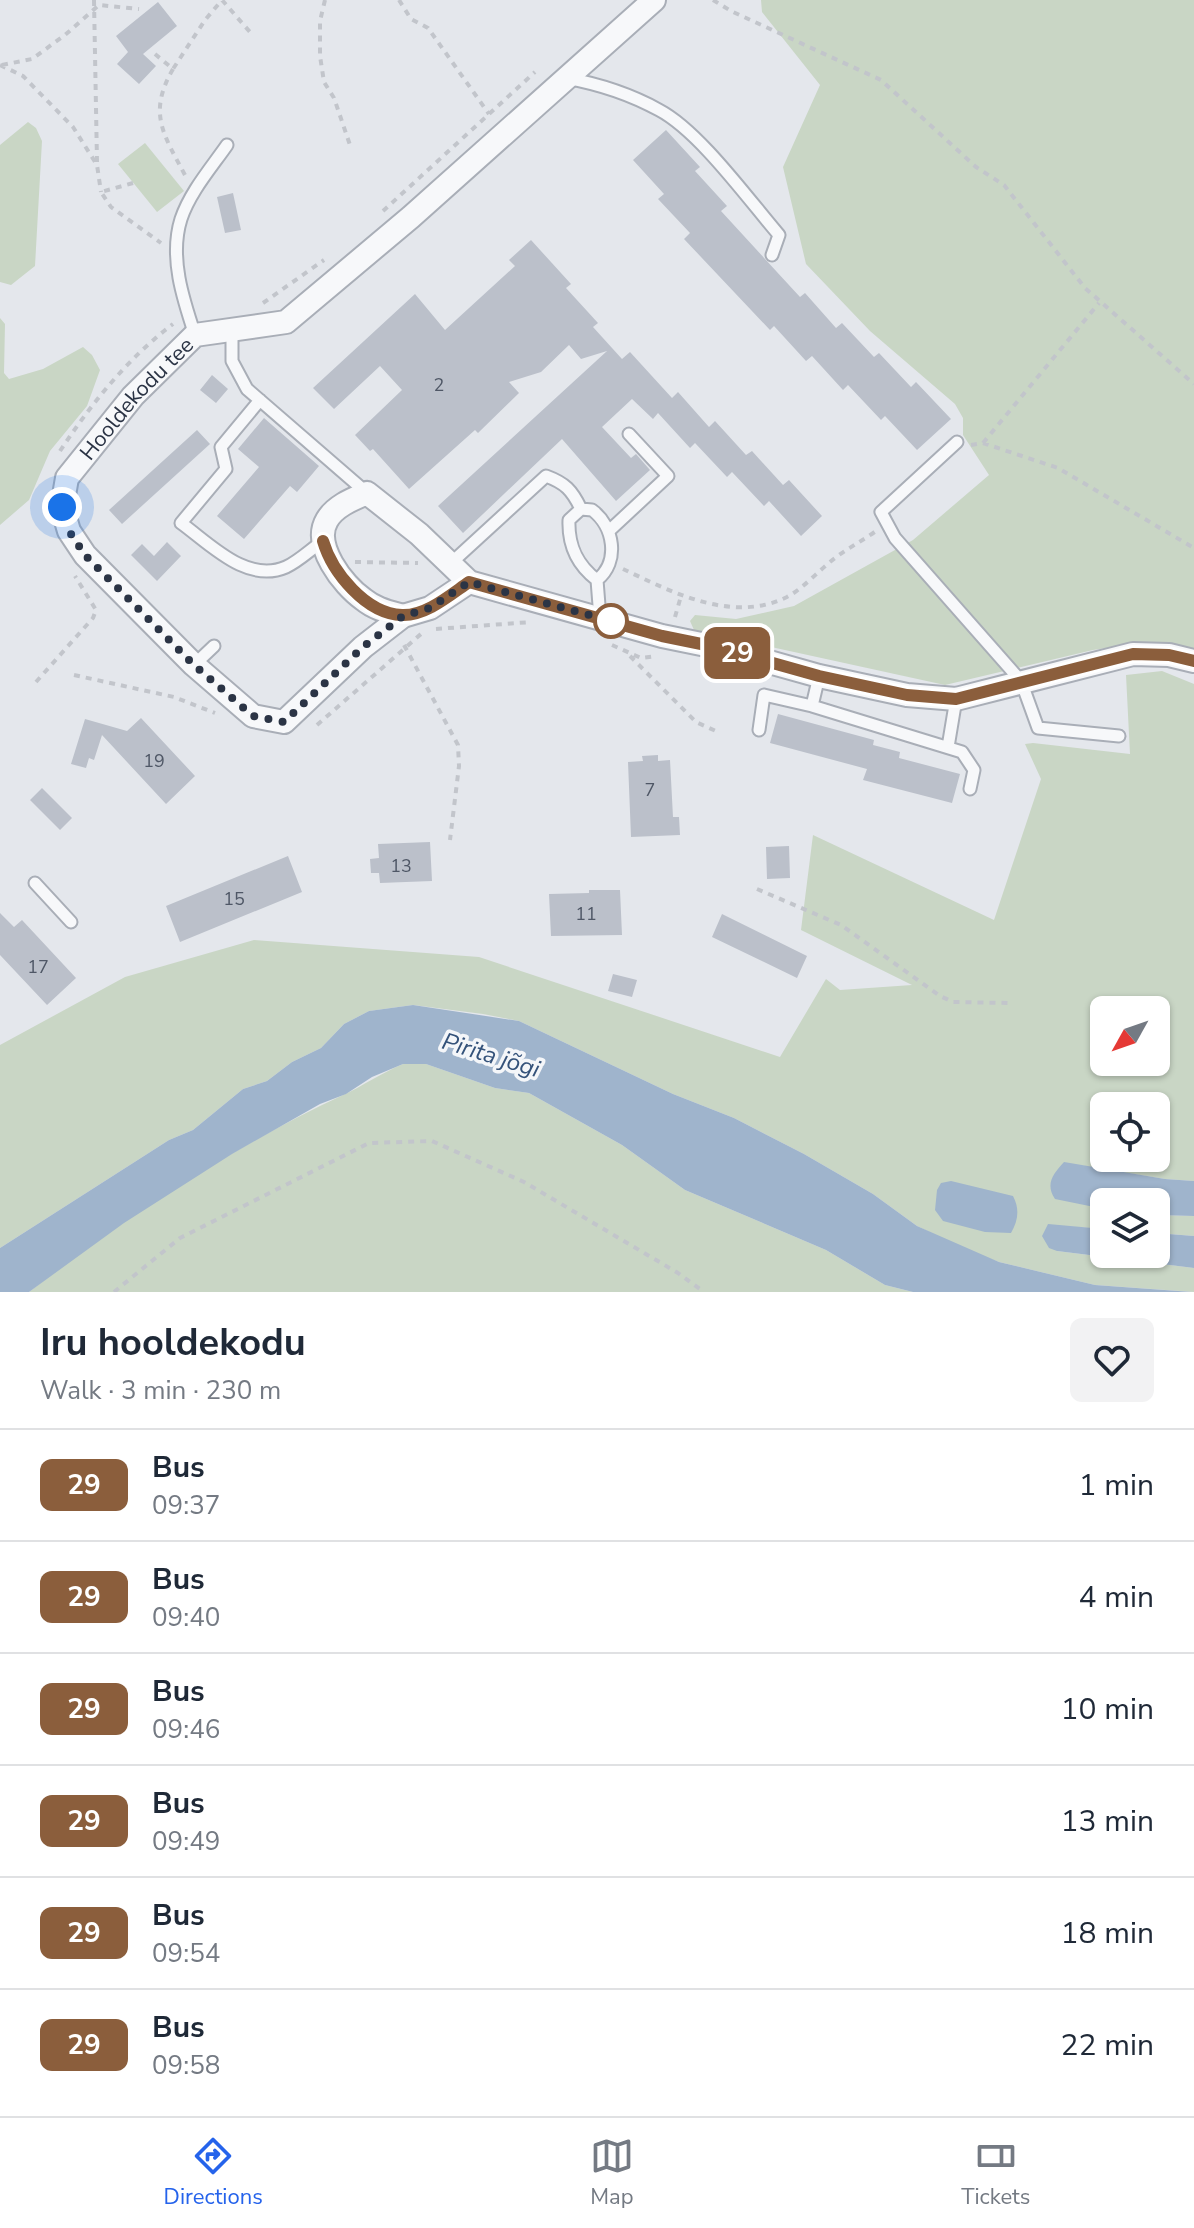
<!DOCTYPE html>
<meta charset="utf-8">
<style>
:root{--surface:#fff;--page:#f2f2f3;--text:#1f2937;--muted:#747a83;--line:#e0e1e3;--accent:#2563eb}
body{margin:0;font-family:"Nunito Sans",sans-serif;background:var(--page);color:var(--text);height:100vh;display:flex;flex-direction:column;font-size:30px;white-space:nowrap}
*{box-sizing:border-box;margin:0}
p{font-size:26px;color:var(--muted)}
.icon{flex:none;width:44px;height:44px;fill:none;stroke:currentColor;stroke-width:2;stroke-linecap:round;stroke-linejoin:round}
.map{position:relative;height:1292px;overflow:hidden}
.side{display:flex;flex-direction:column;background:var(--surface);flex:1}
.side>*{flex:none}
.badge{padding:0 16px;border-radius:12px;font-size:28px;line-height:52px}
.needle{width:52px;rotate:230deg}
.tools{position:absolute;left:1090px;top:996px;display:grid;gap:16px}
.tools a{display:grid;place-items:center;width:80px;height:80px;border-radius:12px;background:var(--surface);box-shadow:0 2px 6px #0004;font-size:40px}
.you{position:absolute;width:40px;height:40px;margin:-20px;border:6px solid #fff;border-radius:50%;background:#1a73e8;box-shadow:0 0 0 12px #1a73e833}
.map>.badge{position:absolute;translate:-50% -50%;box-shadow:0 0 0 4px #fff}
.round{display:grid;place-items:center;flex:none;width:84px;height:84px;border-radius:12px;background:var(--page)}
.head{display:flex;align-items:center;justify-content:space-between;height:136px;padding:0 40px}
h1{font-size:38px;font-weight:700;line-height:60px}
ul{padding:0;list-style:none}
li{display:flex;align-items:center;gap:24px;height:112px;padding:0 40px;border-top:2px solid var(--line)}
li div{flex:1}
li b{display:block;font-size:30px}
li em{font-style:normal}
li .badge{min-width:88px;font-weight:700;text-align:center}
.menu{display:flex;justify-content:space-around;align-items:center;height:112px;border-top:2px solid var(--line);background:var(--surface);font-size:22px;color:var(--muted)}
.menu a{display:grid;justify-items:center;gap:4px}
.menu .active{color:var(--accent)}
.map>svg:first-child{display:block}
</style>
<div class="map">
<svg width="1194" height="1292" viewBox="0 0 1194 1292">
<rect width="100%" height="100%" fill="#e4e7ec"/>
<path fill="#c9d6c5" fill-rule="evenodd" d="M761,0H1194V650L1145,642L1093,650L945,685L694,630L690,621L695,615L736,619L794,606L913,540L989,475L963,435V418L955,404L870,331L806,264L783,167L820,85L762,12Z
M28,122L36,128L42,141L35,266L11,285L0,282V145Z
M145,143L184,191L157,212L118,164Z
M0,318L5,324L4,373L9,379L43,369L83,347L92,355L100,370L87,406L50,451L29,500L0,525Z
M1162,671L1194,684V1181L1165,1179L1064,1163L1104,1209V1229L1048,1225L1057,1251L1194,1268V1292L1095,1285L999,1262L971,1252L917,1226L873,1194L804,1154L734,1118L673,1094L519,1021L483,1014L413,1005L369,1011L344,1024L321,1048L292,1062L267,1081L243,1089L193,1130L169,1140L0,1248V1045L125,977L254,940L479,957L780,1057L826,979L840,990L912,985L801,930L813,835L994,920L1041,779L1025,744L1033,743L1130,754L1126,675ZM1104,1010H1156V1062H1104ZM1104,1106H1156V1158H1104Z
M403,1064H426L495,1088L529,1093L622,1145L685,1190L826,1250L885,1285L913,1292H29C126,1216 232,1147 343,1095C363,1086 381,1073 403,1064Z
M1156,1215L1194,1216V1236L1156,1233Z"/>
<path fill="#9fb4cc" d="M413,1005L519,1021L673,1094L734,1118L804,1154L873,1194L917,1226L999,1262L1095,1285L1192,1292H913L885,1285L826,1250L685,1190L622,1145L529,1093L495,1088L426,1064H403L372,1077L346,1094L320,1104L232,1154L124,1223L29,1292H0V1248L169,1140L193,1130L243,1089L267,1081L292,1062L321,1048L344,1024L369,1011Z
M1064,1162L1165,1179L1194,1181V1216L1156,1215V1202H1104V1209L1055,1199C1045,1184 1053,1174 1064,1162Z
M951,1181L1013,1196C1020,1209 1018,1221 1011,1233L985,1232L943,1221L935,1210L937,1190L941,1183Z
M1048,1224L1104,1229V1254H1156V1233L1194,1236V1268L1057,1251L1049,1248L1042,1236Z"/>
<path fill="#bbc0ca" d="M158,2L177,26L143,54L156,66L139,84L117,64L128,52L116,36Z
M666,130L700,167L695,171L727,206L721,211L800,297L805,293L836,328L842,323L874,357L879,353L911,387L916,382L951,419L917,450L885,416L881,420L848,385L843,390L812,356L806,361L774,326L770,330L684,239L690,233L658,199L664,194L633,160Z
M233,193L241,230L225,233L217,197Z
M531,240L571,284L566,288L598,323L593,327L622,359L630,352L672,398L678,392L709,427L715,421L746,455L752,451L783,485L789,480L822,516L801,536L769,501L764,506L732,472L727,477L695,443L690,448L658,413L653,419L632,399L602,427L631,458L636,454L650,470L616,501L562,439L463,533L438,506L607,351L581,359L569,345L541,372L509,382L519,393L478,433L475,430L409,489L373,449L370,451L355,435L402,390L380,366L334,409L313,388L415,294L445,330L515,266L509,260Z
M212,375L228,389L216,403L200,390Z
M264,418L319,466L297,492L290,486L244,539L217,516L259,467L238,449Z
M197,430L210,444L122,524L109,510Z
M167,542L181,556L157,581L131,555L142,544L154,556Z
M778,714L874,740L873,745L900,752L899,758L960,774L952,803L863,780L867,769L770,743Z
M141,718L195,776L166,804L102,735L94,760L89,758L86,768L71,764L85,719L127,731Z
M658,755V761L670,760L673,817H679L680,835L631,837L628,762L643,761L642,756Z
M42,788L72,818L60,830L30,800Z
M430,842L432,881L380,883L379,873H371L370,859L379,858L378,844Z
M789,846L790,878L767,879L766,847Z
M288,856L302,892L180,942L166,906Z
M589,890H620L622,935L551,936L549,894L589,893Z
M0,913L14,927L22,920L76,978L47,1005L0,955Z
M722,914L807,956L797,978L712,937Z
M613,974L637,980L632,997L608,991Z"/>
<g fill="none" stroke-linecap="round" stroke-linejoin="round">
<g stroke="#a9aeb7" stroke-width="15">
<path id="service" d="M566,78C599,84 630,94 659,110C699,131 748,199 779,235L772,255
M232,330V361L247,389L367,493
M195,335C183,299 169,257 181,219C190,192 211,168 227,145
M260,400L221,447L226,469L181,523C210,544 247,584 286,567C299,561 311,549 323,541
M957,442L881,512L895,538L1021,681L1038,728L1119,736
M610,530L668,476L629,434
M450,564L546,476C565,483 572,490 581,509
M597,580C577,565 568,546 569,520L581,509L592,510C614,526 620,562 597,580L600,618
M194,665L214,646
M812,706L819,676
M759,730L764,695L812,706L962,752L974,770L970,789
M948,747L956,699
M35,883L71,922"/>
</g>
<g stroke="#a9aeb7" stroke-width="26">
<g id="minor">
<path id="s1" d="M469,582L430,608L403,616L363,647L284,722L253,716L194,665L85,555L69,531L62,507L67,478L133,396L195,335L286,322L411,217L654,0"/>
<path d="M403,616C389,612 375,609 363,599C343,585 312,545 327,520C335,506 353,499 367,493L419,534L469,582L662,636L716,647L819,676L907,695L956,699L1133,654L1169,655L1194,661"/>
</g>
</g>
<path stroke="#c2c5cb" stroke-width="4" stroke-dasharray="6 6" stroke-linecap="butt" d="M94,0L97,162
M222,0L250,32
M325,0L320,21V56L324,82L334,98L351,148
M399,0L411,19L428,28L489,114
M713,0L731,11L881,80L976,167L1004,185L1085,288L1194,384
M155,54L173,69L205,20L222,0
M0,65L23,76L73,127L97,165L101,192
M2,65L32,59L65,35L99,5L139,9
M173,69C147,114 164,135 186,177
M133,183L101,192L111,207L161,243
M383,211L535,72
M263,303L324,260
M983,443L1099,303
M971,445L983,443L1058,468L1194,548
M60,451C91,404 128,358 173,324
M355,562L418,563
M623,569C672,592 732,624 787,597C804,588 819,570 835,558C848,548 862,541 876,531
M675,617L681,596
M436,629L531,622
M404,645L458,745L459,766L450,840
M612,645L641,658L656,656
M630,656L696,722L718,732
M74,675L174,697L215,713
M36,682L93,618L96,610L75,576
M317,725L421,634
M757,889L841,925L940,996L953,1002L1011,1003
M114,1292L180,1238L369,1143L432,1141L524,1182L678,1273L704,1292"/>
<use href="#service" stroke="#f7f8fa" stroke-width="11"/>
<use href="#minor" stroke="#f7f8fa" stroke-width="22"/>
</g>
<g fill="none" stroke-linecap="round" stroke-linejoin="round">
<g stroke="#fff" stroke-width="18">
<path id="line" d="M323,541C332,572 366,614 402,615C426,616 450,595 469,582L662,636L716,647L819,676L907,695L956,699L1133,654L1169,655L1194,661"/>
</g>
<use href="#line" stroke="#8b5e3c" stroke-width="12"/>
<path stroke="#2b3445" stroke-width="8" stroke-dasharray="0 14.4" d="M62,507L69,531L85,555L194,665L253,716L284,722L363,647L403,616L430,608L469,582L611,621"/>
</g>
<circle fill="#fff" stroke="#8b5e3c" stroke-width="4" cx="611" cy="621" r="16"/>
<g text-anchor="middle" stroke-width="7" stroke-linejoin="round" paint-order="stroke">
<g font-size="18" fill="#4f5766">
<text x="439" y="391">2</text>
<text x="154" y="767">19</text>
<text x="650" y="796">7</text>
<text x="401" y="872">13</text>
<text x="234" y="905">15</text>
<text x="586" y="920">11</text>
<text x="38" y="973">17</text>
</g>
<g font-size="22" fill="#2b3445" stroke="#f4f6f9">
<text dy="8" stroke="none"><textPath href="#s1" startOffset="688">Hooldekodu tee</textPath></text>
</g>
<g font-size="24" font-style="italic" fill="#34527a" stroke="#f4f6f9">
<text transform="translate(491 1055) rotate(17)" y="8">Pirita jõgi</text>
</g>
</g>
</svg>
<div class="tools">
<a><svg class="needle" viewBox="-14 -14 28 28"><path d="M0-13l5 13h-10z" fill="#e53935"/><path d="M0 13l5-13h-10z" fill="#747a83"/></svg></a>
<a><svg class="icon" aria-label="locate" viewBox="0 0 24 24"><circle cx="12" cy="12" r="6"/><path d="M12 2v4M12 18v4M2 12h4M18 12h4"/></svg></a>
<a><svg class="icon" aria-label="layers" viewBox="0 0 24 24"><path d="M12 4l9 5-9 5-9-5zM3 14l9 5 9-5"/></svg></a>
</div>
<div class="you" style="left:62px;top:507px"></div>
<b class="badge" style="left:737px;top:653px;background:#8b5e3c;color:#fff">29</b>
</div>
<section class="side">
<div class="head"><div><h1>Iru hooldekodu</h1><p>Walk · 3 min · 230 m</p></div><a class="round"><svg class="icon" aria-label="heart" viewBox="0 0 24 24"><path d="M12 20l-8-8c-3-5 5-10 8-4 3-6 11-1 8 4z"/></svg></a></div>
<ul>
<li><span class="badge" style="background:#8b5e3c;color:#fff">29</span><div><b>Bus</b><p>09:37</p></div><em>1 min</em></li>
<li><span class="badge" style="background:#8b5e3c;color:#fff">29</span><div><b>Bus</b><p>09:40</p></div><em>4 min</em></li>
<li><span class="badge" style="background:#8b5e3c;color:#fff">29</span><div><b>Bus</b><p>09:46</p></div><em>10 min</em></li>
<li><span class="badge" style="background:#8b5e3c;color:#fff">29</span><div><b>Bus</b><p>09:49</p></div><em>13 min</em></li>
<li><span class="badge" style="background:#8b5e3c;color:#fff">29</span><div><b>Bus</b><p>09:54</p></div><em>18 min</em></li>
<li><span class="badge" style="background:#8b5e3c;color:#fff">29</span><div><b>Bus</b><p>09:58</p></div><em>22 min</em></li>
</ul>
</section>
<nav class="menu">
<a class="active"><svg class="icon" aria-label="directions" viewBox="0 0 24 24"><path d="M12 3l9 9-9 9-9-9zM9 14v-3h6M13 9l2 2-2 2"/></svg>Directions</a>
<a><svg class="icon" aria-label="map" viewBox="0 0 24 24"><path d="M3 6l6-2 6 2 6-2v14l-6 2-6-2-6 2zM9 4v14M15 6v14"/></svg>Map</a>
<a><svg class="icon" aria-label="tickets" viewBox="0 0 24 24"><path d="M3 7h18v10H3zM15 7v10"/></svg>Tickets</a>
</nav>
